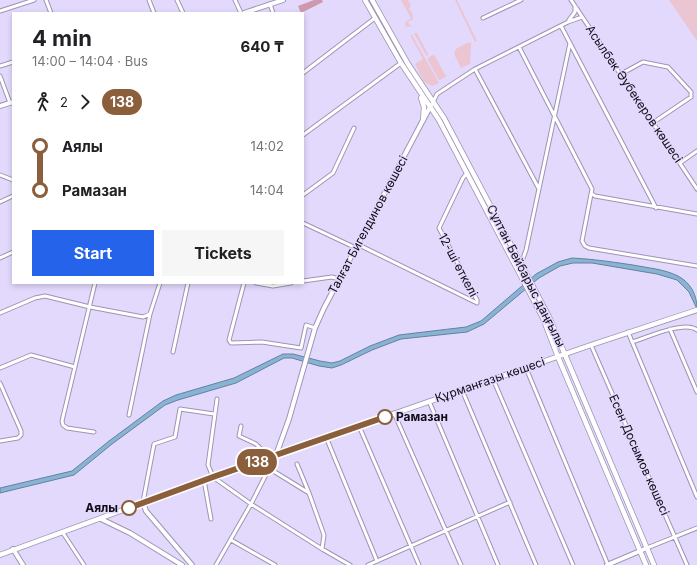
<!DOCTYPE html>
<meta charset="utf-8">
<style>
:root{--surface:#fff;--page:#f6f6f6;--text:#202124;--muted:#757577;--accent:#2563eb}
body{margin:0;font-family:Inter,sans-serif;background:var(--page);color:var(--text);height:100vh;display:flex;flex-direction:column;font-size:15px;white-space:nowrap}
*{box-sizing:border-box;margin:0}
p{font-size:13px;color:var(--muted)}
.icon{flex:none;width:22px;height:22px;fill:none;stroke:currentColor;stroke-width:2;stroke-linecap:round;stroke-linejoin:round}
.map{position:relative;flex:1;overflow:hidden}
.drawer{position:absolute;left:12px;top:12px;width:292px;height:272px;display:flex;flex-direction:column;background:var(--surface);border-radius:0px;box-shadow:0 2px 6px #0003}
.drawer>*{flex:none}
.badge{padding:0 8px;border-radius:13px;font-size:14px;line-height:26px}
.map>.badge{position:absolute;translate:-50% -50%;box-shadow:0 0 0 2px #fff}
.legs{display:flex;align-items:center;gap:6px;height:44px;padding:0 20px;font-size:13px}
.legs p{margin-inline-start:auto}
.overview{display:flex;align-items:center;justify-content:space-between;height:68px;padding:0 20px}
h1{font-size:22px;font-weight:700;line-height:30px}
.action{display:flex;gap:8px;margin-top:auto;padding:8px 20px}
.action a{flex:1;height:46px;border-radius:0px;background:var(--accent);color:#fff;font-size:16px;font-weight:700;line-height:46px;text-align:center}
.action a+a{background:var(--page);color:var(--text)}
ul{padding:0 20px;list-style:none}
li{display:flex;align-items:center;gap:14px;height:44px;font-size:15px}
li i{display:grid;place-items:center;width:6px;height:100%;margin:0 5px;background:currentColor}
li i::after{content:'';width:10px;height:10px;margin:-5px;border:3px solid;border-radius:50%;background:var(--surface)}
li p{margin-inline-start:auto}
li:first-child i{background:linear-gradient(#0000 50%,currentColor 0)}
li:last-child i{background:linear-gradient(currentColor 50%,#0000 0)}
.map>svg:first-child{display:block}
</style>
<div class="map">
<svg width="697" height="565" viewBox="0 0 697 565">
<rect width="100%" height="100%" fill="#e3d9fc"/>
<path fill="#ebc5d2" d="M401,0H408L411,5L409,9L412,12L413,19L408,22L411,27H409L408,26L406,27L405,23L411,18Z
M455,0H457L477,41L475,42Z
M669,0H697V41Z
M415,33H417L428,54L427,56L426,55L414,34Z
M410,35H412L439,83L432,86L424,82L415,64L423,59Z
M469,42L472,44L471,45L470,64L461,68L454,54L456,49Z
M433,55L435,56L444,73L447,76L440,80L438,79L428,60V58Z"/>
<path fill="#cd99ad" d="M314,0H322L323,2L301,13L298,6Z"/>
<path fill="#89b3d5" stroke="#65819c" d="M572,258C593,259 613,262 633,265C648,268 664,269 678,276C691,283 697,295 697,309L689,292L677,280L657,274L592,263H573L560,266L539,278L484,324L467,332L401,339L372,350L341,365L332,368L319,366L292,358H284L236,383L178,400L165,405L112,444L74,475L0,493V488L72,471L109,441L163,401L176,395L234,378L283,354H293L320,361L332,363L340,361L370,346L399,335L466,327L481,321L536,274L558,262Z"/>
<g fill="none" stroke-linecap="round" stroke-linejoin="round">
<g stroke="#9e94b5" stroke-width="5">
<path id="street" d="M46,0L51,13
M149,0L154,13
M177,0L183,13
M235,0L241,13
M571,0L697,189
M270,4L273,13
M0,11L34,0
M483,18L521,0
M569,20L575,12V6
M561,26L656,208
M519,47L592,189L582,241L585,246L589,248L697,266
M0,66L13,62
M475,69L539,189
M303,73L375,18
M621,74L643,62L668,67L691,92V97L654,122
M0,76L10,103
M433,102L437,94L475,69L568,22L582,17
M303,135L401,63
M680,163L697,151
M0,175L13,180
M592,194L595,196L697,214
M303,195L333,173L354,128
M0,202L13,196
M303,223L356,248
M357,244L477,303V300L439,228L463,178L467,173
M0,258L13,252
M521,264L526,250L570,43
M303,281L332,277L339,279
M244,283L229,340L231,343L262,342L301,348L306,325L315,328
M256,283L273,286L291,283
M0,313L35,298L45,296L90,307L143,317L150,314
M670,329L697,392
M628,332L697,497
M632,342C646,338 684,320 697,330
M591,345L687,565
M173,352L188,283
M0,368L31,355L75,367
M526,368L608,565
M493,379L573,565
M0,383L21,431V435L18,438L0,441
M462,390L536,565
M217,399L208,465L213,477L251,504L322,549L350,565
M429,401L498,565
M394,413L461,565
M129,415L150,314L160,283
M241,426L239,436L256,444L260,448L267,458
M359,426L419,565
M94,432L67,428L63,425L62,421L95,283
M326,437L377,561
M297,464L309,493L324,535L322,549
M270,469L309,493
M204,480L211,519
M143,502L154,444L175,437L180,409L214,414
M63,533L84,565
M231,540L275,565
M647,548L697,528
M216,565L251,504L276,455
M368,565L510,502"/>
</g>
<g stroke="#9e94b5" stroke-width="6">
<path id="secondary" d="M244,13L283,0
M0,106L13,102
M276,455L289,419L315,328L324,308L431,105
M143,502L146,511L192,565
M101,519L130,533L182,565
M13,549L23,565
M607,565L647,548"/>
</g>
<g stroke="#9e94b5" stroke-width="6">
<path id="primary" d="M365,0L401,63L439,120L543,318L558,357L646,565
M372,0L408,64L444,118L549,317L654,565
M421,98L424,107L423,120
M0,555L213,477L591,345L697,310"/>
</g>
<use href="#street" stroke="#fff" stroke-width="3"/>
<use href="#secondary" stroke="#fff" stroke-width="4"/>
<use href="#primary" stroke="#fff" stroke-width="4.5"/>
</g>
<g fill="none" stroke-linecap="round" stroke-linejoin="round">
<g stroke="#fff" stroke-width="9">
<path id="line-1" d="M129,508L213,477L385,417"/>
</g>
<use href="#line-1" stroke="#8b5e3c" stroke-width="6"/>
</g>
<g fill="#fff" stroke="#8b5e3c" stroke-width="2">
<circle cx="385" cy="417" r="7"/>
<circle cx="129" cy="508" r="7"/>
</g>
<g text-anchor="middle" stroke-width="3" stroke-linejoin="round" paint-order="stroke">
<g font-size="12" fill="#100c18" stroke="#e3d9fc">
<text transform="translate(634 94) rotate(56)" y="4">Асылбек Әубекеров көшесі</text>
<text transform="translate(368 225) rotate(-62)" y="4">Талғат Бигелдинов көшесі</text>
<text transform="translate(458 265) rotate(62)" y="4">12-ші өткелі</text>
<text transform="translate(526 276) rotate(63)" y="4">Сұлтан Бейбарыс даңғылы</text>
<text transform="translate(490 380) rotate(-19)" y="4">Құрманғазы көшесі</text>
<text transform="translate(639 455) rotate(66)" y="4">Есен Досымов көшесі</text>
</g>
<g font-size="12" font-weight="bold" fill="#100c18" stroke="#e3d9fc" text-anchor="start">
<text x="396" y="421">Рамазан</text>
<text x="118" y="512" text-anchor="end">Аялы</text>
</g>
</g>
</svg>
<b class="badge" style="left:257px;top:462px;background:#8b5e3c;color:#fff">138</b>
<section class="drawer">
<div class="overview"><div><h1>4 min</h1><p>14:00 – 14:04 · Bus</p></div><b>640 ₸</b></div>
<div class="legs"><svg class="icon" aria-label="walk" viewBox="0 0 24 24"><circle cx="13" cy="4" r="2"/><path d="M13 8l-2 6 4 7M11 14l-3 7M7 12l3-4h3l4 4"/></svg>2<svg class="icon" aria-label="forward" viewBox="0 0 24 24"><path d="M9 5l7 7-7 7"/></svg><b class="badge" style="background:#8b5e3c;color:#fff">138</b></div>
<ul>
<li><i style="color:#8b5e3c"></i><b>Аялы</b><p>14:02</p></li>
<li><i style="color:#8b5e3c"></i><b>Рамазан</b><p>14:04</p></li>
</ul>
<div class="action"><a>Start</a><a>Tickets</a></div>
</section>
</div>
